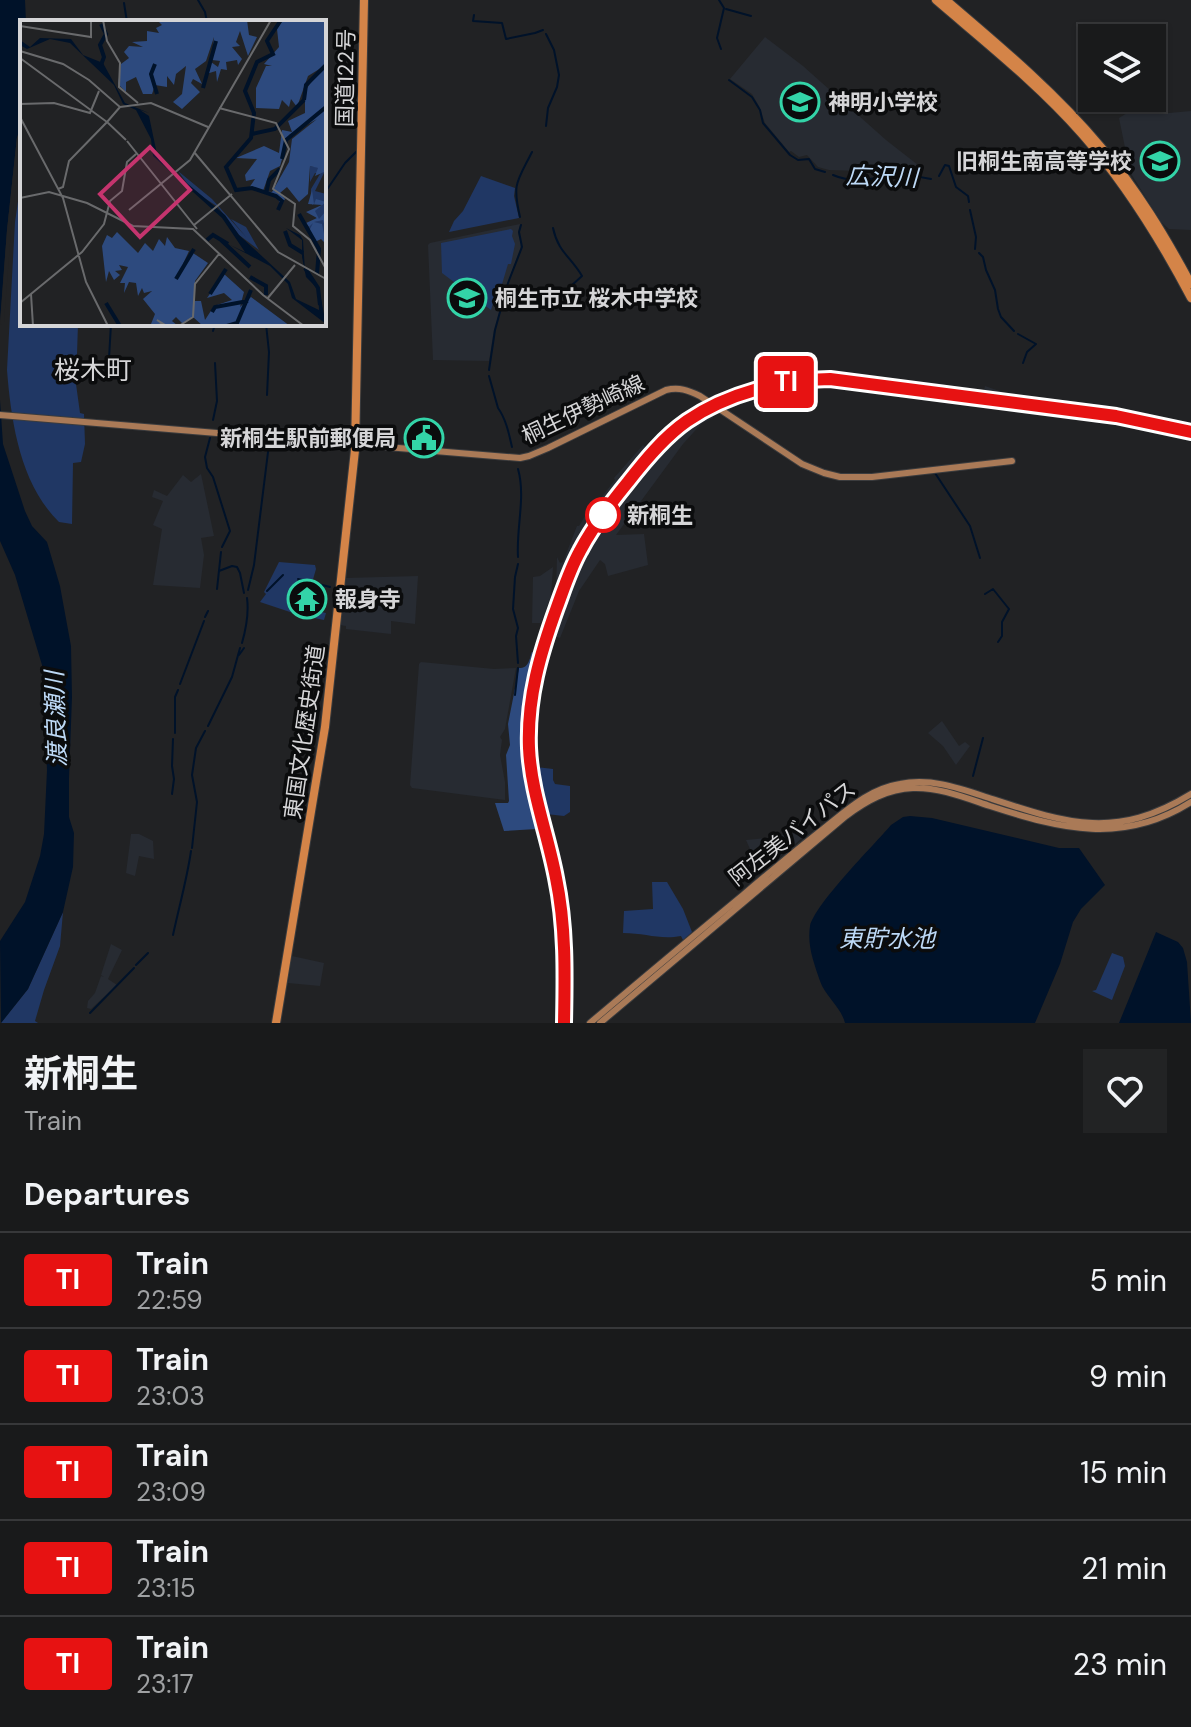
<!DOCTYPE html>
<meta charset="utf-8">
<style>
:root{--surface:#191a1b;--page:#222324;--text:#f1f3f6;--muted:#9fa1a3;--line:#37383a}
body{margin:0;font-family:"DM Sans","Noto Sans JP",sans-serif;background:var(--page);color:var(--text);height:100vh;display:flex;flex-direction:column;font-size:30px;white-space:nowrap}
*{box-sizing:border-box;margin:0}
p{font-size:26px;color:var(--muted)}
.icon{flex:none;width:44px;height:44px;fill:none;stroke:currentColor;stroke-width:2;stroke-linecap:round;stroke-linejoin:round}
.map{position:relative;height:1023px;overflow:hidden}
.drawer{display:flex;flex-direction:column;background:var(--surface);flex:1}
.drawer>*{flex:none}
.badge{padding:0 16px;border-radius:6px;font-size:28px;line-height:52px}
.buttons{position:absolute;left:1078px;top:24px;display:grid;gap:16px}
.buttons a{display:grid;place-items:center;width:88px;height:88px;border-radius:0px;background:var(--surface);box-shadow:0 2px 6px #0004,0 0 0 2px var(--line);font-size:40px}
.map>.badge{position:absolute;translate:-50% -50%;box-shadow:0 0 0 4px #fff}
h2{padding:0 24px;font-size:30px;line-height:72px}
.round{display:grid;place-items:center;flex:none;width:84px;height:84px;border-radius:0px;background:var(--page)}
.head{display:flex;align-items:center;justify-content:space-between;height:136px;padding:0 24px}
h1{font-size:38px;font-weight:700;line-height:60px}
ul{padding:0;list-style:none}
li{display:flex;align-items:center;gap:24px;height:96px;padding:0 24px;border-top:2px solid var(--line)}
li div{flex:1}
li b{display:block;font-size:30px}
li em{font-style:normal}
li .badge{min-width:88px;font-weight:700;text-align:center}
.map>svg:first-child{display:block}
</style>
<div class="map">
<svg width="1191" height="1023" viewBox="0 0 1191 1023">
<rect width="100%" height="100%" fill="#212224"/>
<path fill="#272b32" d="M765,37L803,66L886,140L918,165L913,170L892,172L829,170L818,167L807,155L799,157L791,151L789,152L765,123L759,106L752,94L730,79Z
M1149,110L1169,113L1191,111V230L1169,229L1161,222L1130,172L1119,118L1127,113Z
M520,224L518,233L521,244L520,249L507,285L494,330L489,361L433,360L428,245L430,243Z
M793,372L796,374L817,373L859,380L858,385L815,384L774,389L760,393L728,410L714,402L732,396L757,384L792,375Z
M925,385L978,392V391L984,390L985,386L1008,394L1104,405L1153,416L1176,425L1191,428V438H1181V436L1119,422L1117,424H1104L1019,408L984,404L983,406L948,400L926,395L924,393Z
M708,405L712,409L713,418L702,423L683,444L616,535L644,534L648,565L608,576L605,564L600,560L579,591L560,638L549,635L545,629L556,592L557,557L560,563L563,562L577,526H579L585,516L588,518L597,503L615,480L614,478L643,445L649,450L671,429Z
M201,474L214,536L201,538L204,555L200,588L153,585L162,529L153,525L163,501L152,497L154,490L167,496L183,475L191,482Z
M553,567L551,596L541,623H532L533,577L540,576Z
M418,576L415,624L391,621V634L346,629V626L340,625L346,578Z
M421,662L494,669L516,668L505,729L500,737L502,740L500,755L505,782V800L412,788L410,785L419,664Z
M942,721L959,746L965,742L970,746L956,765L943,746L928,733Z
M806,828L807,834L765,869L758,867L746,840L777,837Z
M131,834H139L153,841L154,859L139,856L135,876L126,873Z
M111,944L122,950L108,979L117,985L91,1009L87,1008L88,1001L95,993L101,976L104,977L101,975Z
M292,956L324,963L320,986L288,983Z"/>
<path fill="#203764" d="M22,174V324H78L76,384L80,413L84,414L85,444L81,462L73,463L72,524L59,522C20,484 11,421 7,370L15,222Z
M481,176L515,188L514,196L519,218L449,232L454,221L463,211Z
M511,229L513,231L512,236L515,244L511,264H508L500,291L497,290L491,310L442,273L441,243Z
M279,562L315,565L316,569L312,583L298,579L294,592L298,594L295,604L296,607L326,613L324,620L299,615L260,602L266,594L264,592Z
M536,767L553,769V780L555,784L570,786V812L564,816L546,814Z
M652,882H667L683,909L692,932L683,940L681,936C660,940 645,933 623,933L624,911L653,909Z
M63,912L60,946L44,990L35,1021L38,1023H1L28,989Z
M1112,953L1123,957L1125,966L1112,1000L1092,991L1096,990Z"/>
<path fill="#2d4a7e" d="M532,652L536,654C515,716 525,766 536,829L504,831L495,803H508L509,801L506,755L510,745L508,724L519,668C529,668 529,660 532,652Z"/>
<path fill="#001229" d="M0,0H25L26,22H22V125L17,137L7,230L0,321Z
M0,400L3,444L25,511L32,526L47,542L60,586L71,646L72,697L69,778V817L74,833L73,867L63,912L28,989L1,1023L0,941L25,902L40,856L44,834L47,770L42,665L15,575L0,541Z
M910,816L932,818L1059,848H1079L1105,885L1081,909L1073,922L1060,964L1035,1023H845C841,1007 825,996 820,981C814,963 807,946 810,926C815,904 874,845 891,825L903,817Z
M1156,932L1178,942L1183,948L1187,962L1191,1023H1119Z"/>
<path fill="#212224" d="M17,137L21,138L11,230L4,322L0,325L7,230Z"/>
<g fill="none" stroke-linecap="round" stroke-linejoin="round">
<path stroke="#001229" stroke-width="2" d="M198,0L205,12L207,22
M719,0L724,8L717,38L721,49
M124,3L127,22
M726,9L751,16
M474,15L473,21L502,23L506,39L535,33L543,30
M729,80L752,97L760,110L763,123L790,155L798,160L809,159L815,169L825,172
M546,126L548,108L557,87L559,75L554,50L546,34
M833,175C854,184 871,178 892,176C905,175 918,176 931,179
M939,176L945,165L949,166L956,187L968,196L969,202
M324,194L345,163L356,152
M970,210L976,237L975,249
M520,217C512,183 517,182 532,152
M553,228C558,252 571,257 582,276L571,286L577,294
M979,253L983,257L986,270L995,290L998,309L1001,317L1014,331
M266,324L269,352L267,395
M213,331L215,324
M1018,334L1036,344L1027,352L1023,363
M489,370L495,330L508,283L522,247L519,232L521,225
M108,375L111,324
M489,376L498,408C506,419 509,434 512,447
M213,420L217,401L215,363
M210,438L205,457L207,468L213,477L230,531L222,547
M518,469C526,497 516,528 518,557
M935,473L970,526L980,558
M518,564L515,577L513,609L518,628L516,636L518,663
M219,571L232,566L237,567L240,573L244,593
M298,579L330,587
M217,589L221,552
M248,590L254,565L269,444
M267,591L283,575
M985,594L993,589L1009,609L1002,622V636L998,642
M205,617L208,611
M242,643C246,629 249,613 247,598
M239,655L244,648
M180,684L204,621
M515,695L518,668
M208,726L232,677L240,648
M175,733V697L178,690
M973,776L983,738
M172,794L174,779L172,766L173,739
M192,848L197,802L192,775L196,748L205,731
M173,935C179,907 187,879 191,851
M136,965L148,953
M90,1013L134,968"/>
<g stroke="#3b3c3e" stroke-width="8">
<path id="major" d="M0,415L520,458L529,456L548,448L666,390C679,387 688,390 700,396L802,464L824,473L840,477H872L1012,461
M590,1023C641,980 692,937 743,895C770,872 796,850 823,829C847,810 869,789 900,784C929,778 956,787 983,796C1063,822 1113,842 1191,794
M600,1023L846,816C866,801 887,789 913,788C939,787 966,798 990,806C1061,829 1123,845 1191,802"/>
</g>
<g stroke="#3b3c3e" stroke-width="10">
<path id="highway" d="M936,0C986,43 1038,84 1082,134C1126,184 1160,239 1191,298
M946,0C1000,46 1055,92 1101,147C1137,189 1165,236 1191,284
M276,1023L325,727L355,450L364,0"/>
</g>
<use href="#major" stroke="#aa7a57" stroke-width="6"/>
<use href="#highway" stroke="#d48448" stroke-width="8"/>
<path stroke="#747577" stroke-width="2" stroke-dasharray="14 14" stroke-linecap="butt" d="M564,1023L565,965L561,909L532,774L529,748L531,703L533,681L543,646L578,554L611,502L640,466L668,437L695,416L728,400L774,384L814,379L859,382L1096,413L1191,432"/>
</g>
<g fill="none" stroke-linecap="round" stroke-linejoin="round">
<g stroke="#fff" stroke-width="18">
<path id="line" d="M564,1023C565,974 566,926 556,878C548,835 531,792 529,748C527,698 540,654 557,607C564,588 570,569 580,551C593,526 610,504 628,482C645,460 664,437 687,421C728,393 780,380 830,379L1116,416L1191,432"/>
</g>
<use href="#line" stroke="#e71212" stroke-width="12"/>
</g>
<defs>
<g id="school-ring" transform="scale(2)"><circle r="9.5" fill="#0b0c0d" stroke="#33d4a8" stroke-width="1.5"/><path d="M0-5L7-2L0 1L-7-2ZM-4 1L0 2.5L4 1V4Q0 6-4 4Z" fill="#33d4a8"/></g>
<g id="civic-ring" transform="scale(2)"><circle r="9.5" fill="#0b0c0d" stroke="#33d4a8" stroke-width="1.5"/><path d="M-.6-6.5H3V-4.5H.6V-3L4-1V1h2V6H-6V1h2V-1L-.6-3ZM-1.2 2.5V6h2.4V2.5Z" fill="#33d4a8"/></g>
<g id="temple-ring" transform="scale(2)"><circle r="9.5" fill="#0b0c0d" stroke="#33d4a8" stroke-width="1.5"/><path d="M0-6L5-2H3V0L6.5 2.5H4V6H1.5V3h-3V6H-4V2.5H-6.5L-3 0V-2H-5Z" fill="#33d4a8"/></g>
</defs>
<g fill-rule="evenodd">
<use href="#school-ring" x="800" y="102"/>
<use href="#school-ring" x="1160" y="161"/>
<use href="#school-ring" x="467" y="298"/>
<use href="#civic-ring" x="424" y="438"/>
<use href="#temple-ring" x="307" y="599"/>
</g>
<circle fill="#fff" stroke="#e71212" stroke-width="4" cx="603" cy="515" r="16"/>
<g text-anchor="middle" stroke-width="7" stroke-linejoin="round" paint-order="stroke">
<g font-size="22" fill="#d5d5d7" stroke="#0b0c0d">
<text transform="translate(345 78) rotate(-89)" y="8">国道122号</text>
<text transform="translate(583 409) rotate(-25)" y="8">桐生伊勢崎線</text>
<text transform="translate(304 732) rotate(-82)" y="8">東国文化歴史街道</text>
<text transform="translate(792 833) rotate(-38)" y="8">阿左美バイパス</text>
</g>
<g font-size="22" font-weight="bold" fill="#d5d5d7" stroke="#0b0c0d" text-anchor="start">
<text x="828" y="110">神明小学校</text>
<text x="1132" y="169" text-anchor="end">旧桐生南高等学校</text>
<text x="495" y="306">桐生市立 桜木中学校</text>
<text x="396" y="446" text-anchor="end">新桐生駅前郵便局</text>
<text x="335" y="607">報身寺</text>
</g>
<g font-size="22" font-weight="bold" fill="#d5d5d7" stroke="#0b0c0d" text-anchor="start">
<text x="627" y="523">新桐生</text>
</g>
<g font-size="24" font-style="italic" fill="#bdd9f6" stroke="#0b0c0d">
<text transform="translate(882 177) rotate(2)" y="8">広沢川</text>
<text transform="translate(56 719) rotate(-92)" y="8">渡良瀬川</text>
<text x="887" y="947">東貯水池</text>
</g>
<g font-size="26" fill="#d5d5d7" stroke="#0b0c0d">
<text x="93" y="379">桜木町</text>
</g>
</g>
<g transform="translate(20 20)">
<rect width="306" height="306" fill="#212224"/>
<path d="M290,146L306,149L295,171L306,174V223L303,214L295,215L289,208V202L298,201L293,192L302,185L298,181L292,185L291,169L300,154L295,153L290,162ZM158,151L192,179L226,217L211,199L226,207L239,230L219,215L198,187L171,169Z" fill="#203764"/>
<path d="M137,0H227L229,15L237,17L228,36L220,11L216,22L220,26L212,27L222,39L218,45L217,40L206,42L207,50L201,49L197,62L196,51L186,54L191,42L198,47L200,41L192,40L194,17L186,41L175,49L182,64L173,59L171,63L180,72L162,89L153,82L162,74L166,46L156,54L154,65L147,56V67L135,65L132,74H123L116,57L106,62V72L98,64L101,44L109,38L104,32L109,26L123,27L112,22L127,21V11L139,13L136,8L142,5ZM263,0H306V151L295,156L298,148L290,146L288,174L279,182L267,167L260,173L265,179L261,186L257,176L229,168L235,159L226,161L225,155L237,139L216,138L244,126L259,133L262,110L272,112L268,101L285,93V71L301,48L288,56L277,87L271,79L269,87L262,80L259,89L236,88V68L246,46H252L244,44L259,27L257,9ZM297,99L272,119L269,142L252,172L243,171L250,151L260,146L269,115ZM292,170L294,184L296,179L306,182L295,191L299,199L306,191V211L303,200L294,202L302,204L306,224L301,219L295,222L289,211L293,203L289,207L286,203L297,198L286,192L302,185L288,184ZM97,212L118,233L125,223L133,231L139,219L145,226L147,217L155,228L169,231L163,244L173,233L188,243L175,261V281H181L185,300L194,286L212,280L204,273L187,278L204,254L224,272L220,287L231,277L270,306H183L173,297L163,304L156,297L152,301L158,306L131,304L135,294L123,279L132,271L124,273L122,268L118,276L116,263L109,262L104,273L105,263H100L108,247L99,245L102,250L95,251L100,255L94,260L89,251L86,262L82,226L87,215L92,218Z" fill="#2d4a7e" fill-rule="evenodd"/>
<path d="M20,18L51,19L63,35L83,43L105,83L129,93L120,90L129,96L138,139L205,195L219,215L270,262L276,279L299,290L298,269L286,257L282,237V220L266,208L280,215L283,220L285,251L299,269L306,304L272,278L268,264L250,246L210,225L225,232L202,198L133,136L131,119L116,90L103,84L94,65L50,23L30,19L7,29L0,25V20L10,27Z" fill="#001229"/>
<path fill="none" stroke="#001229" stroke-width="4" d="M135,44L131,54L137,74M81,45L84,37L80,25L86,14L81,4M183,68L196,21M284,80L286,65L306,45M232,114L255,109L284,80M262,139L266,120L306,87M246,174L249,160L260,149M258,190L262,181L256,176L232,168L216,170L206,147L231,118L234,93L225,71L237,42L253,34L247,21L261,0M279,194L299,229L297,254M265,211L270,225L283,233M187,220L193,215L208,224M201,220L230,247M285,248L298,268L300,285M230,257L246,266V275M156,259L174,229M190,274L206,249M86,283L100,306M192,292L195,287L228,281M207,306L217,303L231,270"/>
<path fill="none" stroke="#696a6c" stroke-width="2" d="M83,0L87,21L100,43L99,67L118,83M0,6L71,17V0M0,31L43,44L69,60L100,87L87,102L106,120M0,38L87,102L49,141L43,167L38,169M0,84L34,83L70,93L79,71M100,87L131,83L188,107M199,88L256,103L269,129L253,169L275,184L273,206L290,220L306,249M0,97L43,178L66,262L88,306M107,121L177,209M174,132L258,232L306,259M0,178L29,172L67,183L113,206L173,209L243,275L284,306M109,190L170,140L251,0M174,205L212,174M11,274L13,306M247,279L275,245M0,283L62,232L84,204L90,181L102,171L107,142L116,134M134,306L143,304L137,300L147,306M159,306L173,297L175,264L199,234"/>
<path fill="#c5346e" fill-opacity="0.15" stroke="#c5346e" stroke-width="4" d="M130,127L170,170L120,217L80,174Z"/>
<rect width="306" height="306" fill="none" stroke="#d5d5d7" stroke-width="4"/>
</g>
</svg>
<div class="buttons">
<a><svg class="icon" aria-label="layers" viewBox="0 0 24 24"><path d="M12 4l9 5-9 5-9-5zM3 14l9 5 9-5"/></svg></a>
</div>
<b class="badge" style="left:786px;top:382px;background:#e71212;color:#fff">TI</b>
</div>
<section class="drawer">
<div class="head"><div><h1>新桐生</h1><p>Train</p></div><a class="round"><svg class="icon" aria-label="heart" viewBox="0 0 24 24"><path d="M12 20l-8-8c-3-5 5-10 8-4 3-6 11-1 8 4z"/></svg></a></div>
<h2>Departures</h2>
<ul>
<li><span class="badge" style="background:#e71212;color:#fff">TI</span><div><b>Train</b><p>22:59</p></div><em>5 min</em></li>
<li><span class="badge" style="background:#e71212;color:#fff">TI</span><div><b>Train</b><p>23:03</p></div><em>9 min</em></li>
<li><span class="badge" style="background:#e71212;color:#fff">TI</span><div><b>Train</b><p>23:09</p></div><em>15 min</em></li>
<li><span class="badge" style="background:#e71212;color:#fff">TI</span><div><b>Train</b><p>23:15</p></div><em>21 min</em></li>
<li><span class="badge" style="background:#e71212;color:#fff">TI</span><div><b>Train</b><p>23:17</p></div><em>23 min</em></li>
</ul>
</section>
